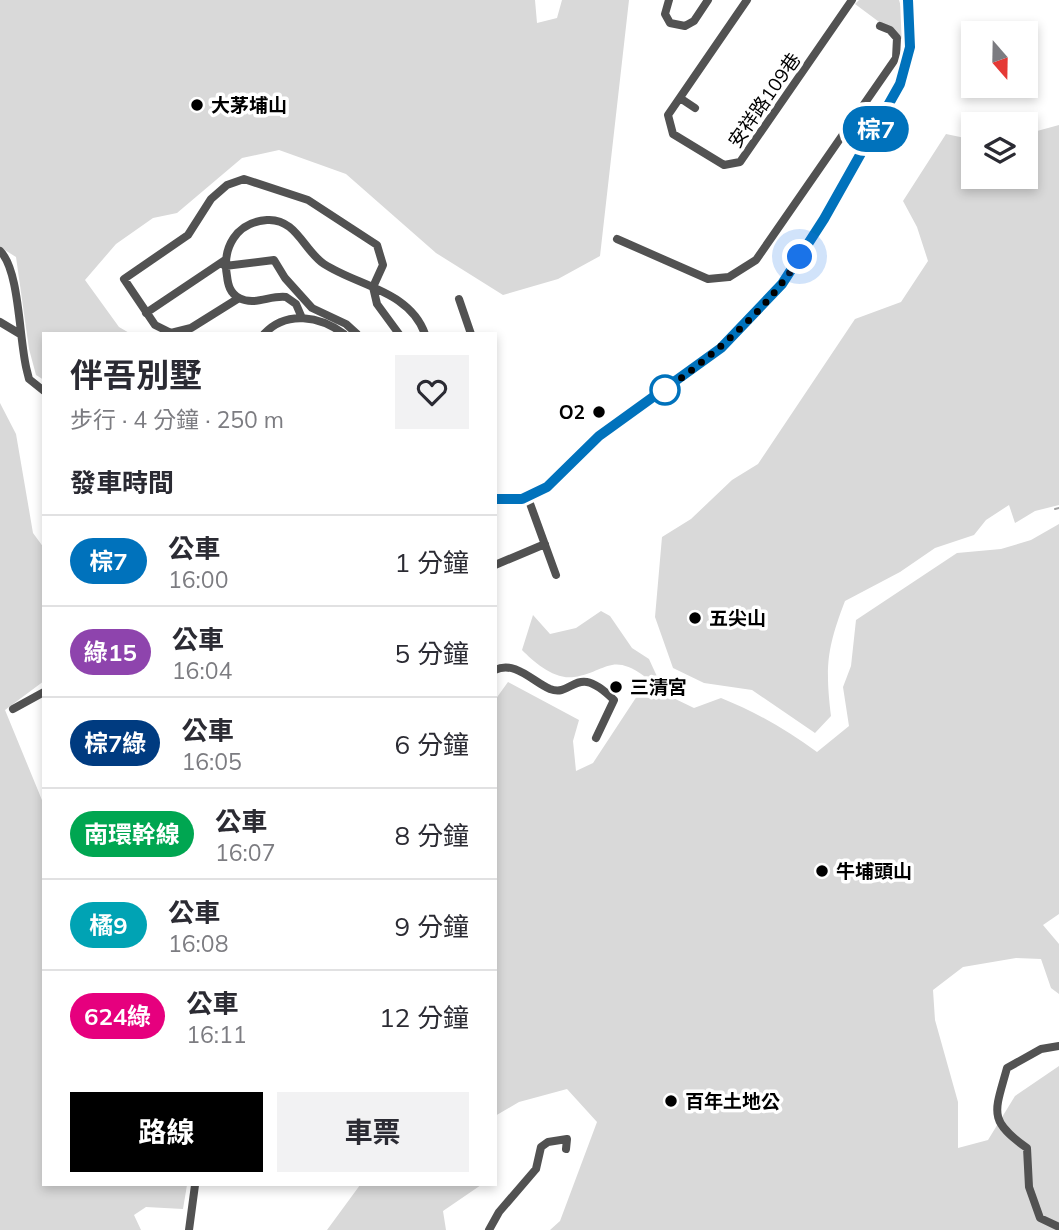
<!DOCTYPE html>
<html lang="zh-TW">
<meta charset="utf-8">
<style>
:root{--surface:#fff;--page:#f2f2f3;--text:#2b2b33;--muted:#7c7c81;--line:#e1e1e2;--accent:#000}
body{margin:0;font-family:Mulish,"Noto Sans TC",sans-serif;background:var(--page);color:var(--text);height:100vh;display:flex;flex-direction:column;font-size:26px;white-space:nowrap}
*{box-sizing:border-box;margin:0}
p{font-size:23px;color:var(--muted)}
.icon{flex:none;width:38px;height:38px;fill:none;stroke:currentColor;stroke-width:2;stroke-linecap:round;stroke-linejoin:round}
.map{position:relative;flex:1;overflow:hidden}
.panel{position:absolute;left:42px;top:332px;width:455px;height:854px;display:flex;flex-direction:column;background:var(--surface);border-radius:0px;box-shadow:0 4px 10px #0003}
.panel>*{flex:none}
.badge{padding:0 14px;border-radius:23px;font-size:24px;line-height:46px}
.needle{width:46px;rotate:160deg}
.controls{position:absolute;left:961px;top:21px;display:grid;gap:14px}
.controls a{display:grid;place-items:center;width:77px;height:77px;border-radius:0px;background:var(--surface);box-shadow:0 4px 10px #0003;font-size:35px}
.you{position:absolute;width:35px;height:35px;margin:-18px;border:5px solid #fff;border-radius:50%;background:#1a73e8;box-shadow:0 0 0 10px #1a73e833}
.map>.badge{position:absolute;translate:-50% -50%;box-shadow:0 0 0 4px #fff}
h2{padding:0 28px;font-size:26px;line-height:63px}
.round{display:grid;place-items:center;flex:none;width:74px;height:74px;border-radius:0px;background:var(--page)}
.head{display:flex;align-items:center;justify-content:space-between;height:119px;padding:0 28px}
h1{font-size:33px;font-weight:700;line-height:52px}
.button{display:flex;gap:14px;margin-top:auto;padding:14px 28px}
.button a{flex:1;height:80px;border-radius:0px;background:var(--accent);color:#fff;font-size:28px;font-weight:700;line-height:80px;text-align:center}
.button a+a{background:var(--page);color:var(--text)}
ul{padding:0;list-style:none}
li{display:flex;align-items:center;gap:21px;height:91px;padding:0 28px;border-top:2px solid var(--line)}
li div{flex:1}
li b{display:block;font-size:26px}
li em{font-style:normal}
li .badge{min-width:77px;font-weight:700;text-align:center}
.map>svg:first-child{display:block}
</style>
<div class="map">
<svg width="1059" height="1230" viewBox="0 0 1059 1230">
<rect width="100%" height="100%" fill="#fff"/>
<path fill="#d9d9d9" d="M0,0H535L537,23L557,18L562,0H629L600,256L558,279L503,295L436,253L346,174L279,150L242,158L177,213L153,218L116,244L85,280L119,327L131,334H44V380L36,375L29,349L16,257L0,247Z
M859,0H899L904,17L902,39L855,4Z
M1059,125V505L1035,511L1015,523L1009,505L986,520L974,535L935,548L900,572L845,601C827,648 825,666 831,716L815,733L752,690L704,683L673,668L655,617L662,537L691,519L732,480L758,464L855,319L901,302L928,261L917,227L903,201L946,134L965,138L973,146V177H1026V134Z
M0,403L16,434L33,533L44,548V681L5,710L44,805V1185H187L183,1209L146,1207L134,1215L141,1230H0Z
M1059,524V914L1043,925L1059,944V994L1051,988L1041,959L1016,958L963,967L933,990L935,1020L958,1102V1148L988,1140L1015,1096L1059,1066V1230H550L560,1221L597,1122L567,1089L519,1102L495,1116V700L508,682L579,720L573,741L576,771L593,763L639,693L644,676C611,652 606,672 574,677C554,680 534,662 522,650L533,615L550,634L576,628L601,611L610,616L632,648L649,659L665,694L694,708L721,698C756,712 787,730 817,752L849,726L843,687L851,666L856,620L957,553L1001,549L1031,540Z
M360,1185H481L443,1211L446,1230H327Z"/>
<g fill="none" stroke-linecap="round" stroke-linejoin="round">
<path stroke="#a0a0a0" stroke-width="2" d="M1055,509L1059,508"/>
<path stroke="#525252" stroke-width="8" d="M669,0L665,14L670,23L685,26L694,21L708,0
M747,0L668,115L673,134L724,165L740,162L852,0
M680,98L695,108
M617,239L708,279L729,277L756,260L896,58L897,38L890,30L880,26
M0,251C20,270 19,342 27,371L29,379L44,391
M225,266L274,260L285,278L312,308L346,324L357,334
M373,287L377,304L399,334
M239,298L191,328L171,333L155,325L124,279L188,235L211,199L227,185L244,179L308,200L377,245L383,265L373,287
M459,299L471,334
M146,313L225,260
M302,318L296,304L286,297C270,295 255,306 239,298C230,293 228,285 227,276C222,248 236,222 267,220C296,218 304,251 324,264C358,286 410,291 425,334
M0,322L20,334
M264,334C286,310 320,316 344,334
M528,498L556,575
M495,499L528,498L547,487L599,436L721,348L782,284L823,219L900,84L910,47L908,0
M495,565L545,544
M495,670C515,660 533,682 550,689C574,698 575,661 614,700L596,738
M13,709L44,692
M1059,1046L1041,1049L1007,1068C995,1112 987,1120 1027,1148L1029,1187L1040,1218L1059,1227
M189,1230L195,1185
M489,1230L499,1212L536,1169L541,1147L548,1142L567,1139L566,1149"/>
</g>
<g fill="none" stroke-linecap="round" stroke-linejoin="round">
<g stroke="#fff" stroke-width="16">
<path id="line" d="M495,499H522L547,487L599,436L721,348L782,284L824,219L900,84L910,47L908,0"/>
</g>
<use href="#line" stroke="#0072bc" stroke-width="10"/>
<path stroke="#000" stroke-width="7" stroke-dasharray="0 12.6" d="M665,390L658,395C709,359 767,311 800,257"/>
</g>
<g fill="#000" stroke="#fff" stroke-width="2.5">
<circle cx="197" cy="105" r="7"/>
<circle cx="599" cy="412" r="7"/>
<circle cx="695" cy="618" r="7"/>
<circle cx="616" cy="687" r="7"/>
<circle cx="822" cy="871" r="7"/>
<circle cx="671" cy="1101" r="7"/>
</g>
<circle fill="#fff" stroke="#0072bc" stroke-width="3.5" cx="665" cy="390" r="14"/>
<g text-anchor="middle" stroke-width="7" stroke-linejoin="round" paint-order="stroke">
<g font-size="19" fill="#000" stroke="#fff">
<text transform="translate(764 100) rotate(-55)" y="7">安祥路109巷</text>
</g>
<g font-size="19" font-weight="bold" fill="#000" stroke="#fff" text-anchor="start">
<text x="211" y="112">大茅埔山</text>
<text x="585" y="419" text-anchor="end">O2</text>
<text x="709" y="625">五尖山</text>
<text x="630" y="694">三清宮</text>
<text x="836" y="878">牛埔頭山</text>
<text x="685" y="1108">百年土地公</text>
</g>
</g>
</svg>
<div class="controls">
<a><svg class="needle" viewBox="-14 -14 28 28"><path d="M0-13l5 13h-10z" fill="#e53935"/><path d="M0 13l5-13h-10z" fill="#7c7c81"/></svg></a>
<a><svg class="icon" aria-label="layers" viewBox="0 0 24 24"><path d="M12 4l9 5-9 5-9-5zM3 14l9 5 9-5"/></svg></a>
</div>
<div class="you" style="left:800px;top:257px"></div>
<b class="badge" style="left:876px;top:129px;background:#0072bc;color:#fff">棕7</b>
<section class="panel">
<div class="head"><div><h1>伴吾別墅</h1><p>步行 · 4 分鐘 · 250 m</p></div><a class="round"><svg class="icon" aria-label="heart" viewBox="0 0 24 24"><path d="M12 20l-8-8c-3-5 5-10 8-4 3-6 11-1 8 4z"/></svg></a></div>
<h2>發車時間</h2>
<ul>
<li><span class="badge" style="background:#0072bc;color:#fff">棕7</span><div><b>公車</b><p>16:00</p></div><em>1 分鐘</em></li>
<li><span class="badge" style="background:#8e44ad;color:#fff">綠15</span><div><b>公車</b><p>16:04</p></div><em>5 分鐘</em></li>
<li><span class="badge" style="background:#003b80;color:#fff">棕7綠</span><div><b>公車</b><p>16:05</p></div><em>6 分鐘</em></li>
<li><span class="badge" style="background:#00a651;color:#fff">南環幹線</span><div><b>公車</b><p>16:07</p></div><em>8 分鐘</em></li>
<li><span class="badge" style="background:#00a3b4;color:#fff">橘9</span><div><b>公車</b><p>16:08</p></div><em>9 分鐘</em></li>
<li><span class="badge" style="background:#e6007e;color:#fff">624綠</span><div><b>公車</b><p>16:11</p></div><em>12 分鐘</em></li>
</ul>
<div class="button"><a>路線</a><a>車票</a></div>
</section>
</div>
